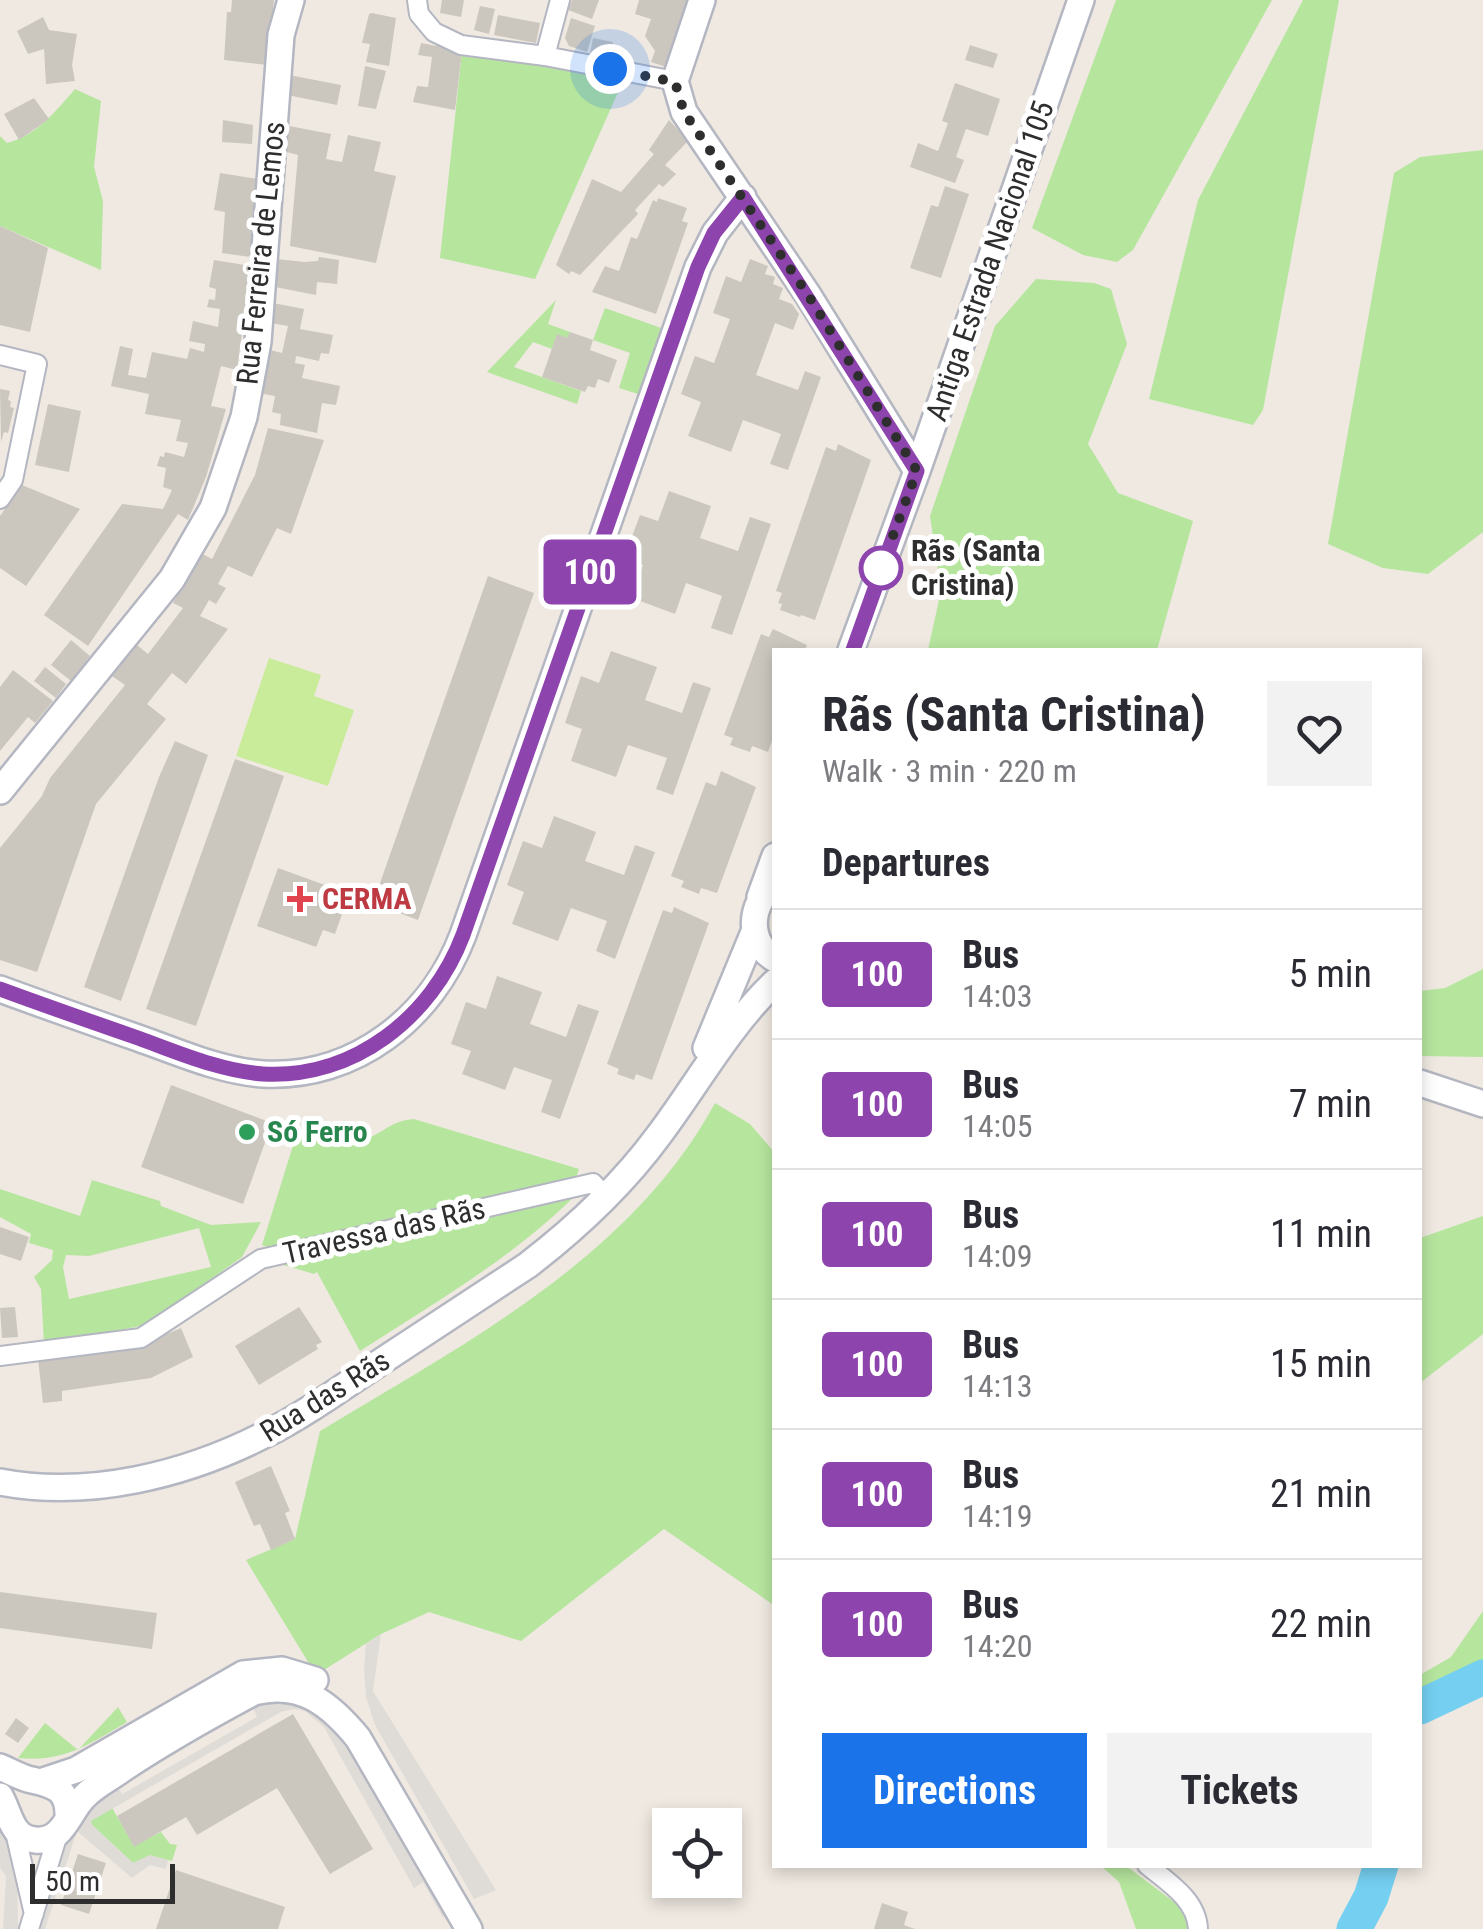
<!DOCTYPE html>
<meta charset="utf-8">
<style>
:root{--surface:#fff;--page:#f2f2f3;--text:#2b2b33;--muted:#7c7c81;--line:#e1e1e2;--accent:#1a73e8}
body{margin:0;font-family:"Roboto Condensed",sans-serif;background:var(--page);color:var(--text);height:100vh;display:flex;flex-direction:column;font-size:38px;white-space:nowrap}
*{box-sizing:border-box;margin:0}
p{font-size:32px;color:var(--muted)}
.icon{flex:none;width:55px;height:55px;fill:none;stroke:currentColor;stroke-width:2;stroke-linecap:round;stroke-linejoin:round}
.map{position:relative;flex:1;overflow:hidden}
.details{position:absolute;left:772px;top:648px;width:650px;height:1220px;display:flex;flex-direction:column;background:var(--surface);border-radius:0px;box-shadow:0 5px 15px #0003}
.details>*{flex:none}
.badge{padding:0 20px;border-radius:8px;font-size:35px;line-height:65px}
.tools{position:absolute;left:652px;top:1808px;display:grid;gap:20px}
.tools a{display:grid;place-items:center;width:90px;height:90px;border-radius:0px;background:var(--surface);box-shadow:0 5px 15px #0003;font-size:50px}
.scale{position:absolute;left:30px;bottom:25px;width:145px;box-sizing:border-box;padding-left:10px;border:5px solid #2e2e2e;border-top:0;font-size:28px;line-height:35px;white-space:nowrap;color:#2e2e2e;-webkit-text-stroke:8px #fff;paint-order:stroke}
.you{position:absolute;width:50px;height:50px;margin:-25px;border:8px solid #fff;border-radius:50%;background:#1a73e8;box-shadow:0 0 0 15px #1a73e833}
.map>.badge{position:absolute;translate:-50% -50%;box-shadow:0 0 0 5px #fff}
h2{padding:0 50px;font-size:38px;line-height:90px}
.round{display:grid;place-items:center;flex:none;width:105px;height:105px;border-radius:0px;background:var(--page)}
.headline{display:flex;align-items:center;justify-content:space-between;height:170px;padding:0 50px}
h1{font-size:48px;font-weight:700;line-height:75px}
.cta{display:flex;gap:20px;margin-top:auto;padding:20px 50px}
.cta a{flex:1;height:115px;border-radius:0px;background:var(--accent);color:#fff;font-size:40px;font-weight:700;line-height:115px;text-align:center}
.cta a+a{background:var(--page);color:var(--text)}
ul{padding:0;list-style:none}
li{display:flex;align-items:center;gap:30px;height:130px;padding:0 50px;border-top:2px solid var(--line)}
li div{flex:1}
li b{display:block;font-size:38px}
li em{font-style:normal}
li .badge{min-width:110px;font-weight:700;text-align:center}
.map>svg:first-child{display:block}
</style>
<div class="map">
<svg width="1483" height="1929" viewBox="0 0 1483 1929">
<rect width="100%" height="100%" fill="#efe9e1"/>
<path fill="#b6e59e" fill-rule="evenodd" d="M1116,0H1272L1133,250L1117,262L1083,255L1032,228Z
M1303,0H1339L1263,410L1253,425L1149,399L1198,200Z
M462,51L623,81L535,279L440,258Z
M75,89L101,101L94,167L103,201L101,270L0,226V136L7,143C36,136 56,111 75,89Z
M1483,150V532L1428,574L1383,568L1328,544L1394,173L1420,157Z
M1036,279L1094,283L1111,289L1127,344L1088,444L1118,493L1193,521L1157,650H928L941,591L930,516L995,326Z
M556,300L548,324L570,332L567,338L557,335L552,349L533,342L514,367L581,391L577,404L487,372Z
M605,308L661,328L638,394L619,388L630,353L593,340Z
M1483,969V1057L1420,1056V991L1445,988Z
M715,1103L750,1124L775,1153V1606L664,1529L521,1641L429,1612L381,1634L316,1675L246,1560L295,1539L320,1431C465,1343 631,1258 715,1103Z
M414,1119L579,1169L576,1178L366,1225L277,1251L262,1245L296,1136L302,1131C324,1133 347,1146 368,1138C388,1130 391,1121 414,1119Z
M92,1180L160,1201L161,1206L211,1225L261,1222L242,1257L146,1325L44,1344L41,1289L34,1277L52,1260L53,1250L29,1243L31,1234L0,1217V1189L80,1216ZM199,1228L211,1267L69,1299L63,1267L66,1255L89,1256Z
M578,1193C514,1257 436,1302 360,1351L317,1272L314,1274L277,1263Z
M1483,1216V1334L1420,1383V1238Z
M1483,1611V1661L1420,1695V1675L1451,1657Z
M118,1707L127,1722C89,1744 64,1763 18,1758L45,1723L78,1750Z
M111,1806L134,1846L161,1832L170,1844L177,1845L172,1861L151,1856L133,1863L92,1825L90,1821Z
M1100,1865H1125L1186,1911L1189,1929H1136L1119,1882Z"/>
<path fill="#c9ec9a" d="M269,658L321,675L314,696L354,710L328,786L236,756Z"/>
<path fill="#dfdcd8" d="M381,1634L373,1691L496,1890L474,1899L375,1725L366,1697L364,1669L366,1644Z
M275,1695L322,1709L388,1801L382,1805L422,1875L429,1871L449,1919L442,1916L423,1882L414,1888L324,1727L305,1711L294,1709L281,1712L91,1821L92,1825L133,1863L150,1855L168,1860L166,1869L150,1865L132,1878L77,1831L45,1929H36L71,1823L114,1782L122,1794L257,1717L251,1703Z
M0,1819L10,1839L17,1869L18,1929H3L6,1876L0,1868Z"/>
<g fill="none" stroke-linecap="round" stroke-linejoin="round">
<path stroke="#75cff0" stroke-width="35" d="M1420,1707L1483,1677
M1354,1929L1371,1897L1381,1865"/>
</g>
<path fill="#cbc7bf" d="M232,0H274L267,65L224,60L227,12H231Z
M442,0H464L461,17L440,13Z
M572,0H599L592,19L568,10Z
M639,0H689L666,67L651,62L655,51L645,36L651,19L635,14Z
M480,6L495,9L489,34L474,30Z
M372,13L396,18L389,66L366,62L370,44L362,43L369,14Z
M498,15L540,23L536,43L494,35Z
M43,17L49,30L77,34L72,65L75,81L46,84L44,49L28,54L17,31Z
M571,18L595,26L587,52L569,46L565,38Z
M593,38L613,42L609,63L589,59Z
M438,42L462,51L455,110L413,102L417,86L428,87L432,57L418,55L421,43L436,46Z
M970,45L998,54L993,68L965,60Z
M365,66L386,71L376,109L358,106Z
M289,75L341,85L337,105L287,95Z
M955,83L1000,99L988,136L966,129L956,157L964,160L955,183L910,167L918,143L938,151L948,123L942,121Z
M34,98L49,119L19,140L4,114Z
M223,120L253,125L252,144L222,142Z
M669,120L688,141L665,165L676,174L663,187L659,184L635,210L638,214L580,275L571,271L569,274L556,265L592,179L621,192L654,154L649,150Z
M284,125L331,134L326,159L342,162L348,135L381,142L374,171L396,176L376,263L290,246L298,155L283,151Z
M220,173L258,179L250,257L222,253L225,212L214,210Z
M945,186L969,194L941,278L910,268L931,205L938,207Z
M658,198L687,208L682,221L688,223L656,314L592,292L605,266L619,271L631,237L637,239L653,200L657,202Z
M0,226L48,248L30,332L0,325Z
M319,257L339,260L337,284L317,282L316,295L275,287L277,259L304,262L318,261Z
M750,259L768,266L765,274L775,277L773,284L783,288L779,299L792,304L799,314L793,330L775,323L756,375L798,390L805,371L821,377L788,470L770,464L781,434L743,420L731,452L688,436L701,402L681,394L695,356L714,363L730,319L713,313L726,276L741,282Z
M214,260L251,266L237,370L221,366L211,406L226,409L206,477L188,520L178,514L88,646L44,615L122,504L163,509L172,490L163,487L166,468L157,466L160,456L164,457L165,452L184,457L188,443L176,441L181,420L145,414L149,394L111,386L120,346L133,349L128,375L146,378L152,352L187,359L190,348L204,352L205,344L189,341L193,321L218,327L220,309L207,307L209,299L215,300L216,289L209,287Z
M273,303L304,309L300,329L333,335L329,354L321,353L319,361L296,356L295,363L305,365L302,378L340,386L336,405L322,403L317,433L280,425L281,414L272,412L275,396L258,393L267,349L282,353L288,326L271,323Z
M570,332L593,340L590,350L617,360L609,383L598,379L595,388L588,386L585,392L542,377L557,334L567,338Z
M0,389L10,391L8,400L11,401L10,407L14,408L8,433L4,432L1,442Z
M48,404L81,411L69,472L35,465Z
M268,428L324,440L291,534L277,528L252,577L228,566L218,584L226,588L216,604L209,600L200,616L228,629L186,684L172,673L147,704L166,719L96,804L37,972L0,960V848L42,796L50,778L125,685L112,676L137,645L148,654L183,608L173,603L201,553L212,559L255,475Z
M838,444L871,460L815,620L801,615L800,617L780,610L782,604L778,603L782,593L776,591L826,447L836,451Z
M22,485L80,509L26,586L0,568V516Z
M669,491L711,506L700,538L738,551L750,517L771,524L732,635L711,628L722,596L686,583L675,614L632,598L643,565L624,558L640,515L658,521Z
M488,576L534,593L418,920L373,903Z
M773,629L807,645L805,650H775V732L768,752L752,746L750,752L730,745L733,738L724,735L761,634L769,637Z
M71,640L90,656L71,681L51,665Z
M611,651L657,667L645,700L682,713L693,682L711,688L673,795L656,789L667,758L628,745L616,777L571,761L582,729L565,723L581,676L599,683Z
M45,667L66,684L56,698L34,681Z
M13,670L53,701L35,723L28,717L0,751V687Z
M175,741L208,755L121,1001L84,987L159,777Z
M235,759L284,776L196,1026L146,1009Z
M721,771L756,787L717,893L701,888L699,894L681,887L684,881L671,876L706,782L716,786Z
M554,816L596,832L585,861L624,875L635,845L655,852L615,959L596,951L607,921L571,908L558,941L512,924L524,892L507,885L523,841L542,848Z
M278,868L336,889L329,909L342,914L335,934L323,930L316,947L257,926Z
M674,907L709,923L652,1080L636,1074L634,1080L617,1074L619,1069L607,1064L663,910L672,913Z
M497,976L542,992L530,1024L566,1037L578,1004L599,1011L560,1119L541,1112L552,1080L514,1067L505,1090L462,1074L471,1051L451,1044L466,1002L486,1009Z
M171,1085L272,1123L243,1204L141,1167Z
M0,1227L29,1237L21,1261L0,1254Z
M15,1307L18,1337L2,1338L0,1308Z
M299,1307L322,1342L316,1345L318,1349L259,1385L235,1346Z
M181,1328L193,1357L151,1378L62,1391V1401L43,1403L38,1359L139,1346Z
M271,1466L290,1511L285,1513L295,1539L271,1550L260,1524L254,1526L235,1482Z
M0,1592L157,1613L152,1649L0,1628Z
M293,1714L373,1849L330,1874L277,1788L197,1835L186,1817L134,1847L117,1816Z
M16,1718L29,1728L18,1743L5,1734Z
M78,1854L106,1863L89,1914L61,1905Z
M176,1870L285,1907L278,1929H156Z
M882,1903L908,1912L904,1925L915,1929H874Z"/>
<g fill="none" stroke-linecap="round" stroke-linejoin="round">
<g stroke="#b4b7c1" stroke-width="22">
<path id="street" d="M417,0L419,14L434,32L461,45L545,56L675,81
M545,56L560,0
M0,355L37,364L13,480L0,499
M0,1356L141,1338L261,1259L593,1183L605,1197
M14,1828L34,1914
M1147,1865C1168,1882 1197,1900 1198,1929
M29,1929L58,1834"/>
</g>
<g stroke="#b4b7c1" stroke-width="30">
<path id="secondary" d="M702,0L675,81L684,112L808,295L917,471
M851,650L917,471L1081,0
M0,791L172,579L213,508L244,417L258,342L281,35L291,0
M775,884C749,903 746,942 775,959
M760,897L775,856
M0,989C46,1006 92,1022 138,1038C178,1052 220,1071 263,1074C355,1079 432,1017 463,935L698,267L715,233L743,197
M706,1048L754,932
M1420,1083L1483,1104
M0,1482C89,1499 186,1475 266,1434C306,1414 344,1386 382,1361C431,1329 479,1297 528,1265C576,1228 623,1184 659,1135C698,1083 728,1027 775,982
M0,1767C10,1771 21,1778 32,1780C55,1785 69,1790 68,1817
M43,1781L76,1770L243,1674L282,1670L315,1680
M0,1796C10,1813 11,1838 35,1840C63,1843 68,1813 84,1797C94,1786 109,1779 121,1770C163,1742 209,1716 254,1692C301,1680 330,1704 358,1738L469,1929"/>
</g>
<use href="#street" stroke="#fff" stroke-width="18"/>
<use href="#secondary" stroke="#fff" stroke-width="25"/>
</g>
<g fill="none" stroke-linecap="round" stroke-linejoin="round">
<g stroke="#fff" stroke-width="22">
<path id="line" d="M0,989C46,1006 92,1022 138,1038C177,1052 220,1071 263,1074C354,1079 432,1017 463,935L698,267L714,233L743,197L917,471L853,650"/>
</g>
<use href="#line" stroke="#8e44ad" stroke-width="15"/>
<path stroke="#2e2e2e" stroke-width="10" stroke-dasharray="0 18" d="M610,69L675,82L684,112L808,295L917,471L881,568"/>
</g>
<circle fill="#fff" stroke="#8e44ad" stroke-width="5" cx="881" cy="568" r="20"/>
<path fill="#e0444e" stroke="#fff" stroke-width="4" d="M295 884h10v10h10v10h-10v10h-10v-10h-10v-10h10z"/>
<circle fill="#2e9e5b" stroke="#fff" stroke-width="4" cx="247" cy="1132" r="10"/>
<g text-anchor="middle" stroke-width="10" stroke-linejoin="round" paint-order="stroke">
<g font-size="30" fill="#2e2e2e" stroke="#fff">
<text transform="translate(261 253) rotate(-84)" y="10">Rua Ferreira de Lemos</text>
<text transform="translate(990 261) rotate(-71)" y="10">Antiga Estrada Nacional 105</text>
<text transform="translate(384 1231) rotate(-13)" y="10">Travessa das Rãs</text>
<text transform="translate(325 1396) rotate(-32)" y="10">Rua das Rãs</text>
</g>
<g font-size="30" font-weight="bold" fill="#2e2e2e" stroke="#fff" text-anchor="start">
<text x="911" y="561">Rãs (Santa<tspan x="911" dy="34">Cristina)</tspan></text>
</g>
<g font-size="30" font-weight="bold" fill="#be3a42" stroke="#fff" text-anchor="start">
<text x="322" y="909">CERMA</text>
</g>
<g font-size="30" font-weight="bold" fill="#27864d" stroke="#fff" text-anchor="start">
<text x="267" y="1142">Só Ferro</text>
</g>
</g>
</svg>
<div class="tools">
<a><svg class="icon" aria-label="locate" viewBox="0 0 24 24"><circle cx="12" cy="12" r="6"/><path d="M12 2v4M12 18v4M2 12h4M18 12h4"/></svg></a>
</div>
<div class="scale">50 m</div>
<div class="you" style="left:610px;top:69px"></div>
<b class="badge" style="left:590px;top:572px;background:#8e44ad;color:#fff">100</b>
<section class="details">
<div class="headline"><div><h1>Rãs (Santa Cristina)</h1><p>Walk · 3 min · 220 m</p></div><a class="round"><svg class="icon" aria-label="heart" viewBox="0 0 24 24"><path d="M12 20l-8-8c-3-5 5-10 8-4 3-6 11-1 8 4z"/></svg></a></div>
<h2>Departures</h2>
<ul>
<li><span class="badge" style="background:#8e44ad;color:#fff">100</span><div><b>Bus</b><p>14:03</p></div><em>5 min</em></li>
<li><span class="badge" style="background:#8e44ad;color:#fff">100</span><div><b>Bus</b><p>14:05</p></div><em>7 min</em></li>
<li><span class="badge" style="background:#8e44ad;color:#fff">100</span><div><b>Bus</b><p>14:09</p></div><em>11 min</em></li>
<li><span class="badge" style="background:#8e44ad;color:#fff">100</span><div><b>Bus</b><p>14:13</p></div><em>15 min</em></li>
<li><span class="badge" style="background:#8e44ad;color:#fff">100</span><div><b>Bus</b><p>14:19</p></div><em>21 min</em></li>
<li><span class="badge" style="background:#8e44ad;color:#fff">100</span><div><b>Bus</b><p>14:20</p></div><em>22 min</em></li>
</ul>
<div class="cta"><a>Directions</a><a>Tickets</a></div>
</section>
</div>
